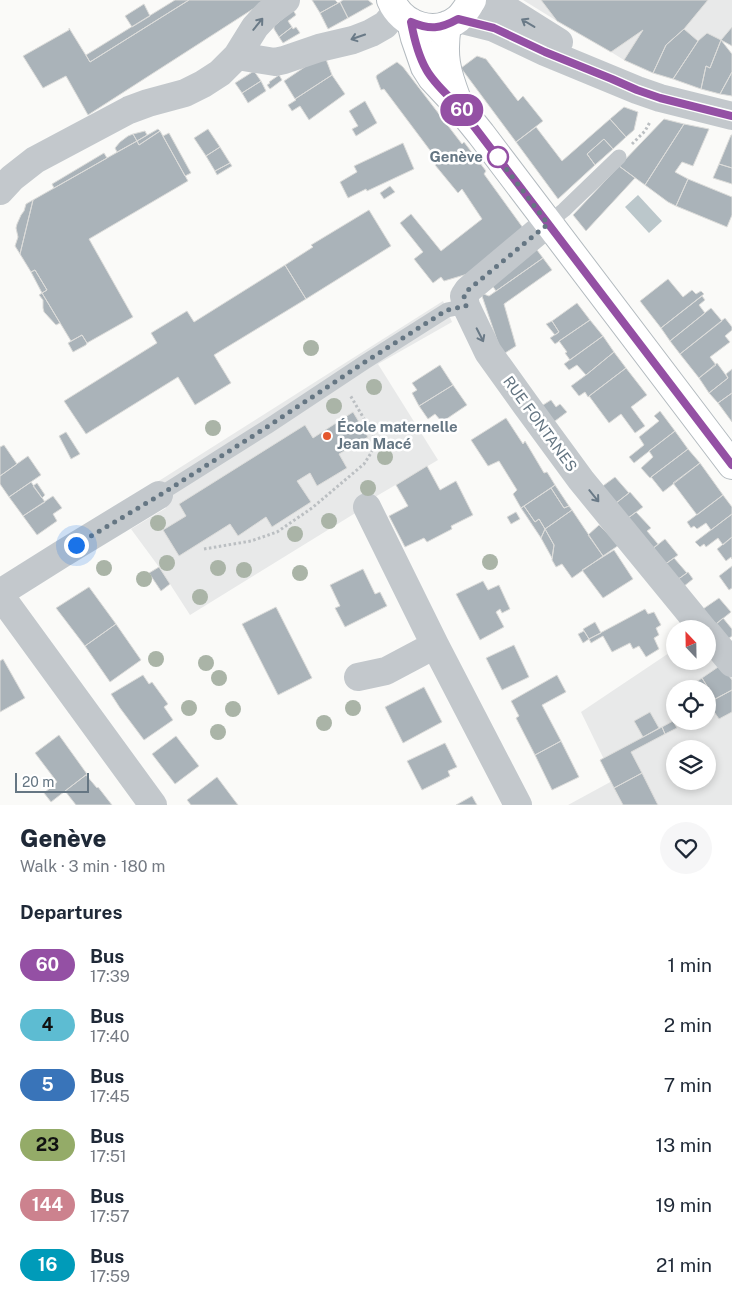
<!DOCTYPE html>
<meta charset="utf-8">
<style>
:root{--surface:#fff;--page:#f6f6f7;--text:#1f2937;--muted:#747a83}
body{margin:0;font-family:"Public Sans",sans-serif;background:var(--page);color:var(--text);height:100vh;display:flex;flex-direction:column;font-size:19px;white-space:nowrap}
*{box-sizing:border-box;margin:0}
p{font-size:16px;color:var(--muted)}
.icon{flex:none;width:28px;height:28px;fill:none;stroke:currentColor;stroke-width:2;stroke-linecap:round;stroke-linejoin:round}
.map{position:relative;height:805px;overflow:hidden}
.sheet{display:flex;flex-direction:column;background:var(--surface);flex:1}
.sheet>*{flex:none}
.badge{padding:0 10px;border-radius:16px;font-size:18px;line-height:32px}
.needle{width:32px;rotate:338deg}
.fabs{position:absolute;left:666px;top:620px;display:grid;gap:10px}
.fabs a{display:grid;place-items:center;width:50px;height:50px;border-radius:50%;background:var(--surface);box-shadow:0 2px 8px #0003;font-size:25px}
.scale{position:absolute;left:15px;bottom:12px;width:74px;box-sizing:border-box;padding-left:5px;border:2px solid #657683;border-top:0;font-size:14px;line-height:18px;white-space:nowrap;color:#657683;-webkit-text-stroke:4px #fff;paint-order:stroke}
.you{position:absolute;width:25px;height:25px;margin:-12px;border:4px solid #fff;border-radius:50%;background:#1a73e8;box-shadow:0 0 0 8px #1a73e833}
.map>.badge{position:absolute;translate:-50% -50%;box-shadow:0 0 0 2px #fff}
h2{padding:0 20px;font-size:19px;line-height:45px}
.round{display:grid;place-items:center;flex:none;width:52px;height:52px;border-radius:26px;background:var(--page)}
.overview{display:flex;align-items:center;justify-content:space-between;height:85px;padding:0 20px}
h1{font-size:24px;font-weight:800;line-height:38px}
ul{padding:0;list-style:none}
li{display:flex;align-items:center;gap:15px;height:60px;padding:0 20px}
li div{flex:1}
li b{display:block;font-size:19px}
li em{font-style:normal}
li .badge{min-width:55px;font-weight:700;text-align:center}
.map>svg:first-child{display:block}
</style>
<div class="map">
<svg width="732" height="805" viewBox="0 0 732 805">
<rect width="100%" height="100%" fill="#fafaf8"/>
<path fill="#e8e9e9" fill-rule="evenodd" d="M523,0H732V27L721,40L698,41L684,30L653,73L624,60L611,52L557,21Z
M443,301L452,322L378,364L438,460L375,497L357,512L190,615L159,567L131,529L166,508L154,484Z
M708,643L732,669V805H568L614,780L581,712L675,649V661H708ZM675,689H708V721H675ZM675,749H708V781H675Z"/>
<path fill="#bbc7cb" d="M638,195L662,221L649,233L625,207Z"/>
<path fill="#aab3b9" stroke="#dcdcda" d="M175,0H189L90,62L86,55Z
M189,0H267L88,115L66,76L43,88L23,56L69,30V28L90,62Z
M312,0H335L338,3L320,13Z
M343,0H368L373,4L348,18L340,2Z
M541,0H708L684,29L666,45L653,73L624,60L643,30L611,52L557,21Z
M340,2L348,18L328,29L320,13Z
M144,4L150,16L132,27L125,16Z
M293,10L296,15L288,21L292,27L279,37L274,29V26Z
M292,27L293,29L296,27L300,33L283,43L279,37Z
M732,27V46L721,40Z
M684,29L698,41L673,79L653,73L666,45Z
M707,33L721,40L710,68L706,66L701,89L673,79L698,41Z
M721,40L732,54V72L720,94L701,89L706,66L710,68Z
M324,54L332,75L295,99L284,81Z
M477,56L486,59L518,101L523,96L543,121L516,142L461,68Z
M397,62L403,67L462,144L464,142L486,171L484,174L526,232L481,270L444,281L441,277L433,283L414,259L423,252L400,223L411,214L441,251L482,219L462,189L458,193L435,165L438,161L384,89L381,90L376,77L377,75Z
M254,71L261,81L242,93L235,83Z
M732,72V96L720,94Z
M279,75L282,80L270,89L267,85L270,83L269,82Z
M332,75L345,94L309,120L300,106L292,111L288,105L296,100L295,99Z
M261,81L266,91L248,103L242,93Z
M365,101L377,123L356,136L352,129L358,126L349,111Z
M624,107L638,112L634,130L626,137L610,119Z
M610,119L626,137L613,149L604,139L587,154L595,165L558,199L516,142L536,127L562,161Z
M664,119L684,124L645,185L619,166Z
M684,124L709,129L693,166L682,162L675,172L688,179L676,206L668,202L645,185Z
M158,129L160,131L139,145L137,141Z
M208,129L220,147L206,156L194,138Z
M145,131L147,135L137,141L133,134Z
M160,131L188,181L89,239L133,317L87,343L82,335L71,341L42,293L47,290L35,270L31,272L20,254L33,200L137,141L139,145Z
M169,133L191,173L185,176L163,136Z
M133,134L137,141L117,152L115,148L120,142L128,136Z
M731,135H732V168L719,164Z
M604,139L613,149L595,165L587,154Z
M403,143L414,169L367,191L366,189L348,198L340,182L357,172L354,166Z
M220,147L230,163L215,171L206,156Z
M104,153L107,158L54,188L52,184Z
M230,163L232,166L217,175L215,171Z
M719,164L732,168V184L713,178Z
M619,166L635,178L586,231L573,215Z
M688,179L732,197V215L727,227L676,206Z
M390,186L395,192L384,199L380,193Z
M33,200L20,254L15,246L18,237L16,228L17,224L21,215L24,211L26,204Z
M369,210L391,246L306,299L285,265L313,247L311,245Z
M534,246L543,258L496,291L487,278Z
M543,258L552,270L504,304L516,346L502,355L481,293L489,296Z
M285,265L306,299L214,355L231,383L195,405L178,377L86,434L64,401L157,343L151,333L187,311L194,322Z
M35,270L47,290L42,293L31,272Z
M668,279L683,297L692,290L696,294L701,291L704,294L661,328L640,301Z
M42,293L60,323L56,325L44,312L43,308V300L39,295Z
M702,296L705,300L699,305L705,313L670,341L661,328Z
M577,303L590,320L555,344L550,338L559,332L552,321Z
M711,308L722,321L680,354L670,341Z
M725,318L732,327V330L725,336L730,342L710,357L716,365L699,378L680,354Z
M590,320L603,336L570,360L565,353L567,352L559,341Z
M552,321L559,332L555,335L546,324Z
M82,335L87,343L86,345L73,352L68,343Z
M603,336L614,352L586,375L577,365L569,370L564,364Z
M614,352L626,368L588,397L585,392L579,396L571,386L586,375Z
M717,363L728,378L709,393L699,378Z
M440,365L453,385L419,406L412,393L417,390L412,383Z
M626,368L647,395L631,407L645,426L635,433L621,414L609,423L589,396Z
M732,369V393L718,403L709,393L728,378L726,374Z
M453,385L467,405L442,422L435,414L428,419L419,406Z
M732,393V422L718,403Z
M551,400L556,407L560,404L567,412L547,427L535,410Z
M660,411L675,431L634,463L629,457L644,445L639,437L659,421L654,416Z
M353,412L368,437L339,454L347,468L317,486L310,473L297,481L311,502L272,527L266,517L238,536L230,524L179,556L163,530L186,516L179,504L305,425L313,438Z
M506,418L523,444L525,441L544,473L547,472L555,485L521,508L513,494L517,490L499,461L488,466L471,440Z
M675,431L688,449L650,478L641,468L653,457L649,451Z
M66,432L80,454L71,459L59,436Z
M4,445L17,464L0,476V447Z
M688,449L700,463L663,492L651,477Z
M28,456L41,475L9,497L0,484V476Z
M700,463L723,495L697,515L673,483Z
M427,466L440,490L456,481L473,515L451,526L452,529L427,542L424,538L405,547L389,516L408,506L396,485Z
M615,477L629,493L611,507L596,491Z
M31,482L45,502L23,516L9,497Z
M37,483L45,495L42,498L33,486Z
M555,485L569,506L564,508L551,488Z
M551,488L564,508L569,506L572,510L545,529L539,519L535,522L524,506Z
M630,492L643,507L624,521L611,507Z
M723,495L732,507V514L711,530L706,523L697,529L694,526L691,528L687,522Z
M53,496L62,508L53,514L57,521L37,535L23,516Z
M524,506L535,522L539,519L545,529L541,538L521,508Z
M572,510L603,556L572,578L562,564L556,567L552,560L554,545L545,529Z
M516,512L520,519L511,524L507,517Z
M636,512L651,528L647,531L658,544L651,550L624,521Z
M732,514V537L723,545L718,538L706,547L704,544L700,547L695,542Z
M599,525L619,545L603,556L588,535Z
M545,529L554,545L552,558L541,538Z
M732,537V559L731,557L726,561L717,549Z
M665,539L678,555L664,565L651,550Z
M614,550L633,579L603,598L582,570Z
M674,558L687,573L677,580L664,565Z
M732,566V588L729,590L719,576Z
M159,567L170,584L161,591L149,573Z
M363,569L375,594L380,592L387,606L345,627L335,608L340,606L330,585Z
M688,572L693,579L683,587L677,580Z
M483,581L488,590L499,585L510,609L502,613L500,609L496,612L504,627L480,640L456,594Z
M89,587L116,624L85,646L56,608Z
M719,598L731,612L716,624L703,609Z
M276,607L312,678L278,695L242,624Z
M645,609L648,614L654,612L661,625L656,628L659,635L654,638L659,649L646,657L639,646L633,649L630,643L612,652L603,636L591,643L589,639Z
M723,618L732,629V636L728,639L716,624Z
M595,622L601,633L589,639L583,629Z
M116,624L141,660L110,682L85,646Z
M584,631L589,639L583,643L578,634Z
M514,645L529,677L502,690L486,658Z
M3,659L25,698L0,712V661Z
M721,665L732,680V690L715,699L702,678Z
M143,675L149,684L152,682L168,704L164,707L173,720L144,740L120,708L111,694Z
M557,675L566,692L542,705L561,741L535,755L516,718L519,716L511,701Z
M702,678L715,699L708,703V689H696L693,684Z
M424,687L442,722L403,743L385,707Z
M732,690V712L719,719L708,703Z
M650,712L659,728L643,737L634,721Z
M673,721L677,728L665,734L662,727Z
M662,727L665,734L631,752L642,773L614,788L600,760Z
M59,735L87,774L51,802L44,793L57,782L35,753Z
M176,736L199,766L175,784L152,754Z
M561,741L579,777L552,790L535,755Z
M445,743L457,767L448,771L450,776L422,790L407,761Z
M642,773L658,805H623L614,788Z
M86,775L97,788L98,787L112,805H76L65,791Z
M217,777L238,805H191L187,800Z
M472,796L477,805H456Z"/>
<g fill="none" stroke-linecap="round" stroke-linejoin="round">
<g stroke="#b3babf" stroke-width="30">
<path id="secondary" d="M391,0C402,26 435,37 458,19C464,14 468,7 472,0
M411,22L415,38L425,67L432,78L460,108L481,134L732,465
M447,25C442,56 446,71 457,100"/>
</g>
<path stroke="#bbbfc2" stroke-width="3" stroke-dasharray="2.5 2.5" stroke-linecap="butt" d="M632,144L645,131L650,122
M204,549L251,541L277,532L312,508L364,464L371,453L375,444L373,434L350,395"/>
<path stroke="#c3c8cc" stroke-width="15" d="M548,223L564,210L619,157
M159,495L267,427L365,362L447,310L466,306"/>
<path stroke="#c3c8cc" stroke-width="28" d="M237,56L275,62L284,60L319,48L353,40L371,33L385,25L397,11
M0,191L12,178L35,160L129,110L148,103L185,93L203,84L220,73L237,56L255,27L268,13L286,0
M548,223L468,290L464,296L466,306L488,352L526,405L581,480L703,629
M367,507L435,645L518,805
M0,593L62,554L159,495
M0,595L153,805
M708,634L732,663
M358,677L386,671L435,645"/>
<path stroke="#c3c8cc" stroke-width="28" d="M492,0L559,42
M458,19L494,28L545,52L637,90L660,98L732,116"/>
<use href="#secondary" stroke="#fff" stroke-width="28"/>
</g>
<g fill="#aab4a7">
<circle cx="311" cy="348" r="8"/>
<circle cx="374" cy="387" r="8"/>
<circle cx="334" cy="406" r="8"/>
<circle cx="213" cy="428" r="8"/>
<circle cx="385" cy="457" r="8"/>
<circle cx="368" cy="488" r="8"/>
<circle cx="329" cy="521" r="8"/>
<circle cx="158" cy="523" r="8"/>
<circle cx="295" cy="534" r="8"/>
<circle cx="490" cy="562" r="8"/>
<circle cx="167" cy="563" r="8"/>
<circle cx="104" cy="568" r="8"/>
<circle cx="218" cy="568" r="8"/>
<circle cx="244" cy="570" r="8"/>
<circle cx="300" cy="573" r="8"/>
<circle cx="144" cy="579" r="8"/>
<circle cx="200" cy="597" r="8"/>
<circle cx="156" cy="659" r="8"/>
<circle cx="206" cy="663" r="8"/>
<circle cx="219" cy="678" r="8"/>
<circle cx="189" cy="708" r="8"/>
<circle cx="353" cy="708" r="8"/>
<circle cx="233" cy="709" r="8"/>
<circle cx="324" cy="723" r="8"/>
<circle cx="218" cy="732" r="8"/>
</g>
<defs><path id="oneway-shaft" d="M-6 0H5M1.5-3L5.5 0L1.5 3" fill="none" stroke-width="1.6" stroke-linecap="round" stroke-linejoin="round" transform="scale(1.25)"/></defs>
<g stroke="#6a7a87">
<use href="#oneway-shaft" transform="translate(528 23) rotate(-149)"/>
<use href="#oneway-shaft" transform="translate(258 24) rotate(-51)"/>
<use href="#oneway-shaft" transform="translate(358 37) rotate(161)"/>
<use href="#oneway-shaft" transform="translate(480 335) rotate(63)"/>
<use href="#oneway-shaft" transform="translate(594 496) rotate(51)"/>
</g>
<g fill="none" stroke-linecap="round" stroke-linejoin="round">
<g stroke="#fff" stroke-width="11">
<path id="line" d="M732,116L660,98L637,90L612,79L545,52L494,28L458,19C440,29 430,30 411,22C414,38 418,55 426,69C434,84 449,96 460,108L732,465"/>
</g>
<use href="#line" stroke="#9450a4" stroke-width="8"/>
<path stroke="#657683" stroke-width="5" stroke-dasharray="0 9" d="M76,545L160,495L267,427L365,362L447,310L466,306L464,296L468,290L548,224L492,150L498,157"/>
</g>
<circle fill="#fff" stroke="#9450a4" stroke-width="2.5" cx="498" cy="157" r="10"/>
<circle fill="#e4572e" stroke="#fff" stroke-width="2" cx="327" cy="436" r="5"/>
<g text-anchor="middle" stroke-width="5" stroke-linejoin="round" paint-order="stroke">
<g font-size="15" font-weight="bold" fill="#657683" stroke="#fff" text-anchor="end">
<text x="483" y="162">Genève</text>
</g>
<g font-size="15" fill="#657683" stroke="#fff">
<text transform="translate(540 424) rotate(54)" y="5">RUE FONTANES</text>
</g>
<g font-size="15" font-weight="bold" fill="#657683" stroke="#fff" text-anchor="start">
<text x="337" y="432">École maternelle<tspan x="337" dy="17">Jean Macé</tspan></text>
</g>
</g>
</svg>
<div class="fabs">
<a><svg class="needle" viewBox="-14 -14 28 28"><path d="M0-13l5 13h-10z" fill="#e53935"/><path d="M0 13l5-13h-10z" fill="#747a83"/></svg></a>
<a><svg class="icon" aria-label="locate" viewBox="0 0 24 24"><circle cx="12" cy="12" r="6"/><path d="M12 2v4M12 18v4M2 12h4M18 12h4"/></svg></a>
<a><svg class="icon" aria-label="layers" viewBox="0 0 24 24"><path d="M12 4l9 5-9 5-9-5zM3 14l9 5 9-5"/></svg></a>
</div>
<div class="scale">20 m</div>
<div class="you" style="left:76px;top:545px"></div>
<b class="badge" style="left:462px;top:110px;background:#9450a4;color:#fff">60</b>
</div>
<section class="sheet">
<div class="overview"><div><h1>Genève</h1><p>Walk · 3 min · 180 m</p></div><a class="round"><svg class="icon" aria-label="heart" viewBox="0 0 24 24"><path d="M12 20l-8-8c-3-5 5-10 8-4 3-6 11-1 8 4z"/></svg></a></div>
<h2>Departures</h2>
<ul>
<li><span class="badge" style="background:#9450a4;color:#fff">60</span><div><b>Bus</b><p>17:39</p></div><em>1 min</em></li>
<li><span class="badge" style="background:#5dbcd2;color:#111">4</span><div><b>Bus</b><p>17:40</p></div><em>2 min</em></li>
<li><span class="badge" style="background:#3974b9;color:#fff">5</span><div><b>Bus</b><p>17:45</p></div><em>7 min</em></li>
<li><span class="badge" style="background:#94ab68;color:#111">23</span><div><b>Bus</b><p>17:51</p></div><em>13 min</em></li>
<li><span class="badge" style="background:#cc828e;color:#fff">144</span><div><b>Bus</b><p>17:57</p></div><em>19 min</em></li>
<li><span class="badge" style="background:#009bb9;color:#fff">16</span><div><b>Bus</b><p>17:59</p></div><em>21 min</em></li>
</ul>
</section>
